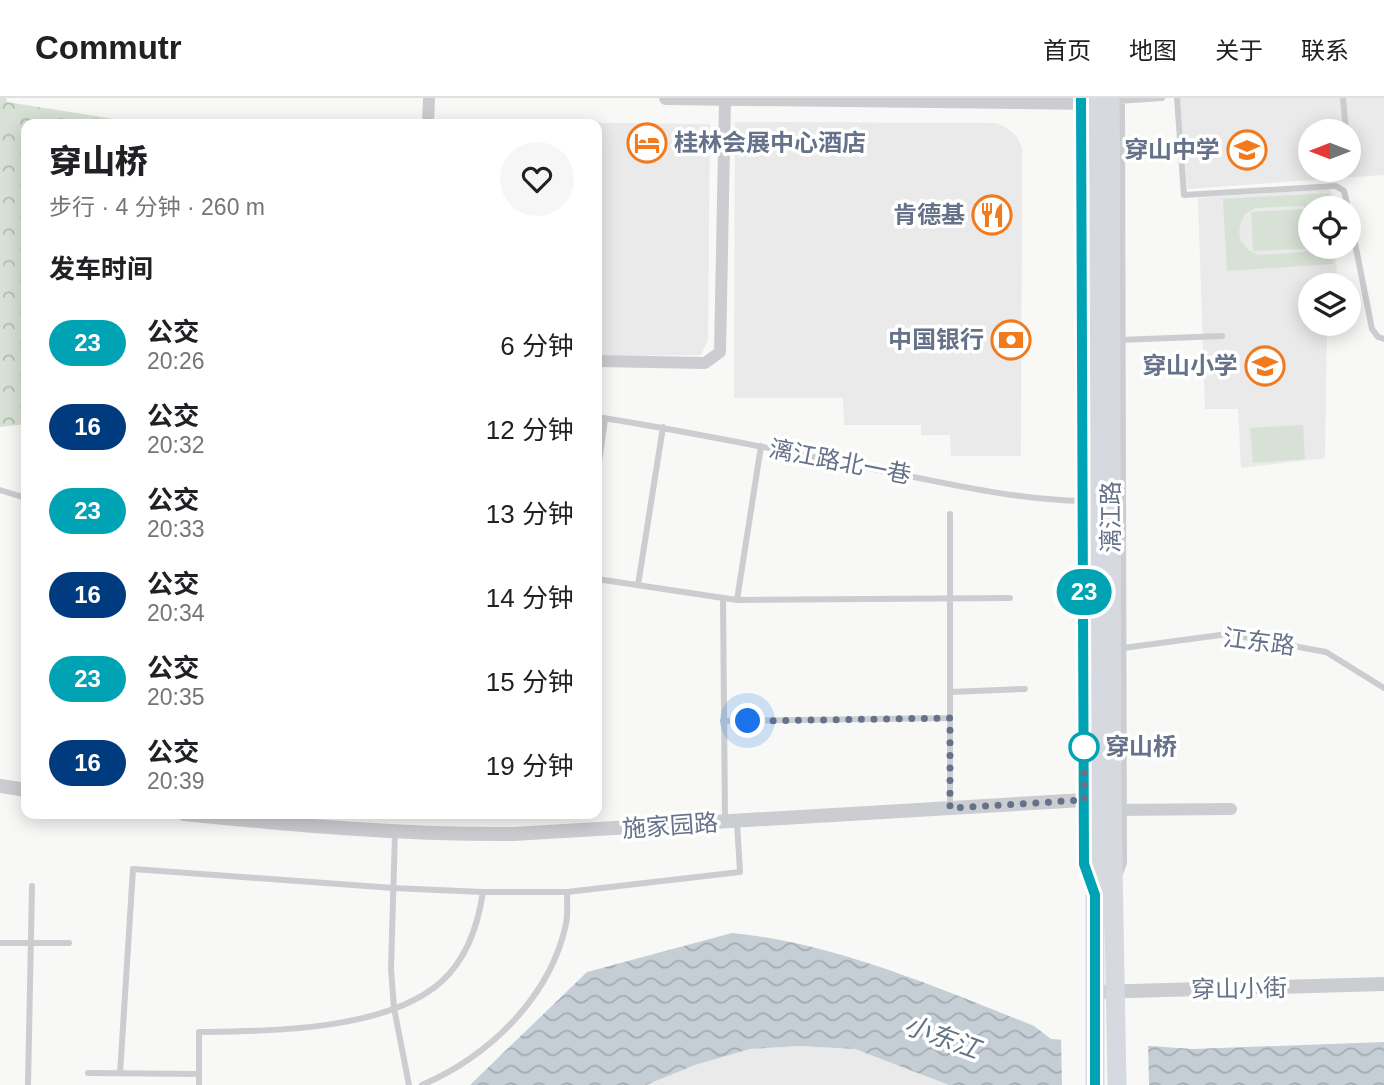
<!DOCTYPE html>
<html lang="zh">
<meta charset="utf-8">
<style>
:root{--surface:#fff;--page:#f6f6f6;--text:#202124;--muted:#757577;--line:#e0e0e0}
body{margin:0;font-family:Helvetica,"Noto Sans SC",sans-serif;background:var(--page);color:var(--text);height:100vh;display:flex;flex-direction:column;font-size:26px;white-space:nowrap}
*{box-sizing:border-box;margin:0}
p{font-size:23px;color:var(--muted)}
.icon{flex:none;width:38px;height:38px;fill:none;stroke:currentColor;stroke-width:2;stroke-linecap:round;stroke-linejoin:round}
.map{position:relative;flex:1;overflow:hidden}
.side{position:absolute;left:21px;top:21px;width:581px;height:700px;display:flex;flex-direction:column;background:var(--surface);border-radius:14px;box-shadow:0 4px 18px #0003}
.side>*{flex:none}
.badge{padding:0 14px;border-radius:23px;font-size:24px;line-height:46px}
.needle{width:46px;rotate:270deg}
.fabs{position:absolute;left:1298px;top:21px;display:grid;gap:14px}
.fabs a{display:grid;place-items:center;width:63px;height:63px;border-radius:50%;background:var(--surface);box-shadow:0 4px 18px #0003;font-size:35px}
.you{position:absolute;width:35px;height:35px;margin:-18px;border:5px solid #fff;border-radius:50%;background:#1a73e8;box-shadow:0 0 0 10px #1a73e833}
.map>.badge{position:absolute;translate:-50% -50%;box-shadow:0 0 0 4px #fff}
h2{padding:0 28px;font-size:26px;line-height:63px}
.round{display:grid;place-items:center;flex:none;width:74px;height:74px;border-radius:37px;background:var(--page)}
.summary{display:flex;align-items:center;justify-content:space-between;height:119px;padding:0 28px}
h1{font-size:33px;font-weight:800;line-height:52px}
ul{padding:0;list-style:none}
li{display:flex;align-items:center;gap:21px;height:84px;padding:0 28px}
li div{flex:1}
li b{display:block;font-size:26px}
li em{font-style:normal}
li .badge{min-width:77px;font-weight:700;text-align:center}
header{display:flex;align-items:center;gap:42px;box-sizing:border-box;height:98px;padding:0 35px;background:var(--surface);border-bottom:2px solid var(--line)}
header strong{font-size:33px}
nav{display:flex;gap:38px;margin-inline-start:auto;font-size:24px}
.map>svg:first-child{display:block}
</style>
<header>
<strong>Commutr</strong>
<nav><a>首页</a><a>地图</a><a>关于</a><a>联系</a></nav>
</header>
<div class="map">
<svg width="1384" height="987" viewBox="0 0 1384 987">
<defs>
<pattern id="forest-crowns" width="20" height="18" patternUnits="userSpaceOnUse" patternTransform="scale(1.75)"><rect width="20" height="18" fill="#d8e1d6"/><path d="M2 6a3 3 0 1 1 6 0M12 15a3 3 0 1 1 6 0" fill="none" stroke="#b3bbb3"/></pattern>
<pattern id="water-waves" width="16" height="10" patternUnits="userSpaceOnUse" patternTransform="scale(1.75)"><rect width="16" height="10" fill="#c6ced5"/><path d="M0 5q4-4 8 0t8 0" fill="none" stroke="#a4acb3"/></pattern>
</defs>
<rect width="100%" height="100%" fill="#f8f9f6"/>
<path fill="#e9eae9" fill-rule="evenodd" d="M1180,0H1384V77L1187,91ZM1311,33H1349V72H1311Z
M440,23L710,26L708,242L701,257L597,258V26H440Z
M735,24L996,25L1007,30L1017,39L1022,50V62L1021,358H951L950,337H921V327H844L843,300H734Z
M1327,91L1332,94L1333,110H1311V149H1335L1337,177L1333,178L1334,187H1311V226H1327L1325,360L1241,370L1238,311H1205L1198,100Z
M799,948L855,951L949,987H646L695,967L750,951Z"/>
<path fill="url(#forest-crowns)" d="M0,0H6L7,4L146,26H26V326L0,329Z"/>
<path fill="#d8e1d6" d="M1329,95L1330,110H1311V113L1302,108L1255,110L1245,116L1241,124L1239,134L1241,143L1248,152L1259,157L1303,154L1311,149H1332L1333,166L1227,173L1223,101Z
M1305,111L1307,151L1253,153L1251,114Z
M1303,327L1305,361L1253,365L1250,330Z"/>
<path fill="url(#water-waves)" d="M732,835C835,845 938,890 1034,928L1051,941L1193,951L1384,944V987H949L855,951L799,948L750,951L695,967L646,987H470L587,874Z"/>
<path fill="#f8f9f6" d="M1061,938L1148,944L1149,987H1062Z"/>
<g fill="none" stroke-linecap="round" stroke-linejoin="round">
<path stroke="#cbcdd1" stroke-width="6" d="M1177,0L1184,97L1336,88L1344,93L1348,110
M1343,0L1346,33
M1118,3L1162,0
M1081,6L1085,766L1088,776
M1349,115L1372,231L1378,239L1384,241
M1119,242L1222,238
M597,319C693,334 788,354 884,373C950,386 1017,402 1083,403
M597,379L605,321
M0,392L26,400
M950,416V708
M597,481L737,502L1010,500
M638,487L663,329
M723,500L725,722
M737,502L761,348
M1123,550L1228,536L1326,554L1384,590
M950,594L1025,591
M723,623L950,620
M395,734L391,871L394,910L409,987
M1120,776L1124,765L1122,0
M0,845H69
M88,975L199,976
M120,976L133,771L393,790L483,794H567L740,774L737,724
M28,987L32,788
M199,987V934C269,933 386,933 441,884C467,861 478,827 483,794
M422,987C489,958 550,900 566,826C568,816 567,804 567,794"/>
<path stroke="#cbcdd1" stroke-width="12" d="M428,26L429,0
M597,263L705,265L720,254L725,1
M1112,712L1231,711"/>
<path stroke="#cbcdd1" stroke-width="14" d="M666,0L1095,5
M0,688L26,692
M184,716C294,727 403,737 514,736L1084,702L1101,708
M1095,894L1384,886"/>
<path stroke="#d6dae0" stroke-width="19" d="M1095,0V987
M1110,0L1112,712L1117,987"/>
</g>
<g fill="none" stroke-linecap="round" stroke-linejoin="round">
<g stroke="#fff" stroke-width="16">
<path id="line" d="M1081,0L1084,766L1095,797V987"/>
</g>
<use href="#line" stroke="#00a3b4" stroke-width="10"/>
<path stroke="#657289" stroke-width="7" stroke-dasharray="0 12.6" d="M748,623L950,620V710L1084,702V649"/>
</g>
<defs>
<g id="hotel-ring" transform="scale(2.0125)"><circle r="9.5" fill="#fff" stroke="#f27a1c" stroke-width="1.5"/><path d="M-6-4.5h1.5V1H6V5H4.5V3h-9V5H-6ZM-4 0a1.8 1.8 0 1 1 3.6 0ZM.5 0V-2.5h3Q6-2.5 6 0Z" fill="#f27a1c"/></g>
<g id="school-ring" transform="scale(2.0125)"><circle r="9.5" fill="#fff" stroke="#f27a1c" stroke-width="1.5"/><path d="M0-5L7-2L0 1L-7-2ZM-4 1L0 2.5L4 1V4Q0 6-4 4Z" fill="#f27a1c"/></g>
<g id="restaurant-ring" transform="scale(2.0125)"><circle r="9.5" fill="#fff" stroke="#f27a1c" stroke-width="1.5"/><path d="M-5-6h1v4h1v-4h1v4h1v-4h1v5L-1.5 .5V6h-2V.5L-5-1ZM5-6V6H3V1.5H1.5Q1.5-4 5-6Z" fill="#f27a1c"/></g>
<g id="bank-ring" transform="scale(2.0125)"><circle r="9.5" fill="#fff" stroke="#f27a1c" stroke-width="1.5"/><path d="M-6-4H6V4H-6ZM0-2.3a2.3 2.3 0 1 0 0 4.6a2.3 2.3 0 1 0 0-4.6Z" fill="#f27a1c"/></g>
</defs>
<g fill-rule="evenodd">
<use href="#hotel-ring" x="647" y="45"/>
<use href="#school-ring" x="1247" y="52"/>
<use href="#restaurant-ring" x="992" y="117"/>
<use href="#bank-ring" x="1011" y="242"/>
<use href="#school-ring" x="1265" y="268"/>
</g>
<circle fill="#fff" stroke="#00a3b4" stroke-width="3.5" cx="1084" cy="649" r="14"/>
<g text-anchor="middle" stroke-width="7" stroke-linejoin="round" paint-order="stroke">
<g font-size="24" font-weight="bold" fill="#657289" stroke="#fff" text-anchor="end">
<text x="674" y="53" text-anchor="start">桂林会展中心酒店</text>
<text x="1220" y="60">穿山中学</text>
<text x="965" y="125">肯德基</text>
<text x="984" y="250">中国银行</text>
<text x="1238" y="276">穿山小学</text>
</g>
<g font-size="24" fill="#657289" stroke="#fff">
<text transform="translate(840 364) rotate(11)" y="8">漓江路北一巷</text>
<text transform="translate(1111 419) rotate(-90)" y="8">漓江路</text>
<text transform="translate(1259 544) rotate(7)" y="8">江东路</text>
<text transform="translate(670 728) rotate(-4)" y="8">施家园路</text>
<text transform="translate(1239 891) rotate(-1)" y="8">穿山小街</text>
</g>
<g font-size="24" font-weight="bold" fill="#657289" stroke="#fff" text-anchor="start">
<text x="1105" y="657">穿山桥</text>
</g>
<g font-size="26" font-style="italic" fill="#617385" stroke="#fff">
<text transform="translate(942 939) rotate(20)" y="9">小东江</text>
</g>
</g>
</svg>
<div class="fabs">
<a><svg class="needle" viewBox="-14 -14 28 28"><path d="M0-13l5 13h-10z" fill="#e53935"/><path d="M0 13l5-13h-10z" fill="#757577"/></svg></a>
<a><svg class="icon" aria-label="locate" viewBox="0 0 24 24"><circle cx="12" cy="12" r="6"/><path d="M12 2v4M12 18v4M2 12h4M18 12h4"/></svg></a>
<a><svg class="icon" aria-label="layers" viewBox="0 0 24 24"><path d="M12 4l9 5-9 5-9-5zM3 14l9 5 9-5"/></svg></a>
</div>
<div class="you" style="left:748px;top:623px"></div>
<b class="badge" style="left:1084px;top:494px;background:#00a3b4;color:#fff">23</b>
<section class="side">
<div class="summary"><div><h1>穿山桥</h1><p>步行 · 4 分钟 · 260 m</p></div><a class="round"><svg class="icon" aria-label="heart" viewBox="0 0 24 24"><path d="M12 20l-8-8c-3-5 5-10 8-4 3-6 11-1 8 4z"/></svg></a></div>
<h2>发车时间</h2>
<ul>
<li><span class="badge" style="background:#00a3b4;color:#fff">23</span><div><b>公交</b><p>20:26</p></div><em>6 分钟</em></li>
<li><span class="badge" style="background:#003b80;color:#fff">16</span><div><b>公交</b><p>20:32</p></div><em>12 分钟</em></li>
<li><span class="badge" style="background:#00a3b4;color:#fff">23</span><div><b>公交</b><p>20:33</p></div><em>13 分钟</em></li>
<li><span class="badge" style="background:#003b80;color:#fff">16</span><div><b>公交</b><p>20:34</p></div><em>14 分钟</em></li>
<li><span class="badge" style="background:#00a3b4;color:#fff">23</span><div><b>公交</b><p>20:35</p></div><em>15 分钟</em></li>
<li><span class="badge" style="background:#003b80;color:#fff">16</span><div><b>公交</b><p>20:39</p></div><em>19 分钟</em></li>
</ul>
</section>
</div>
